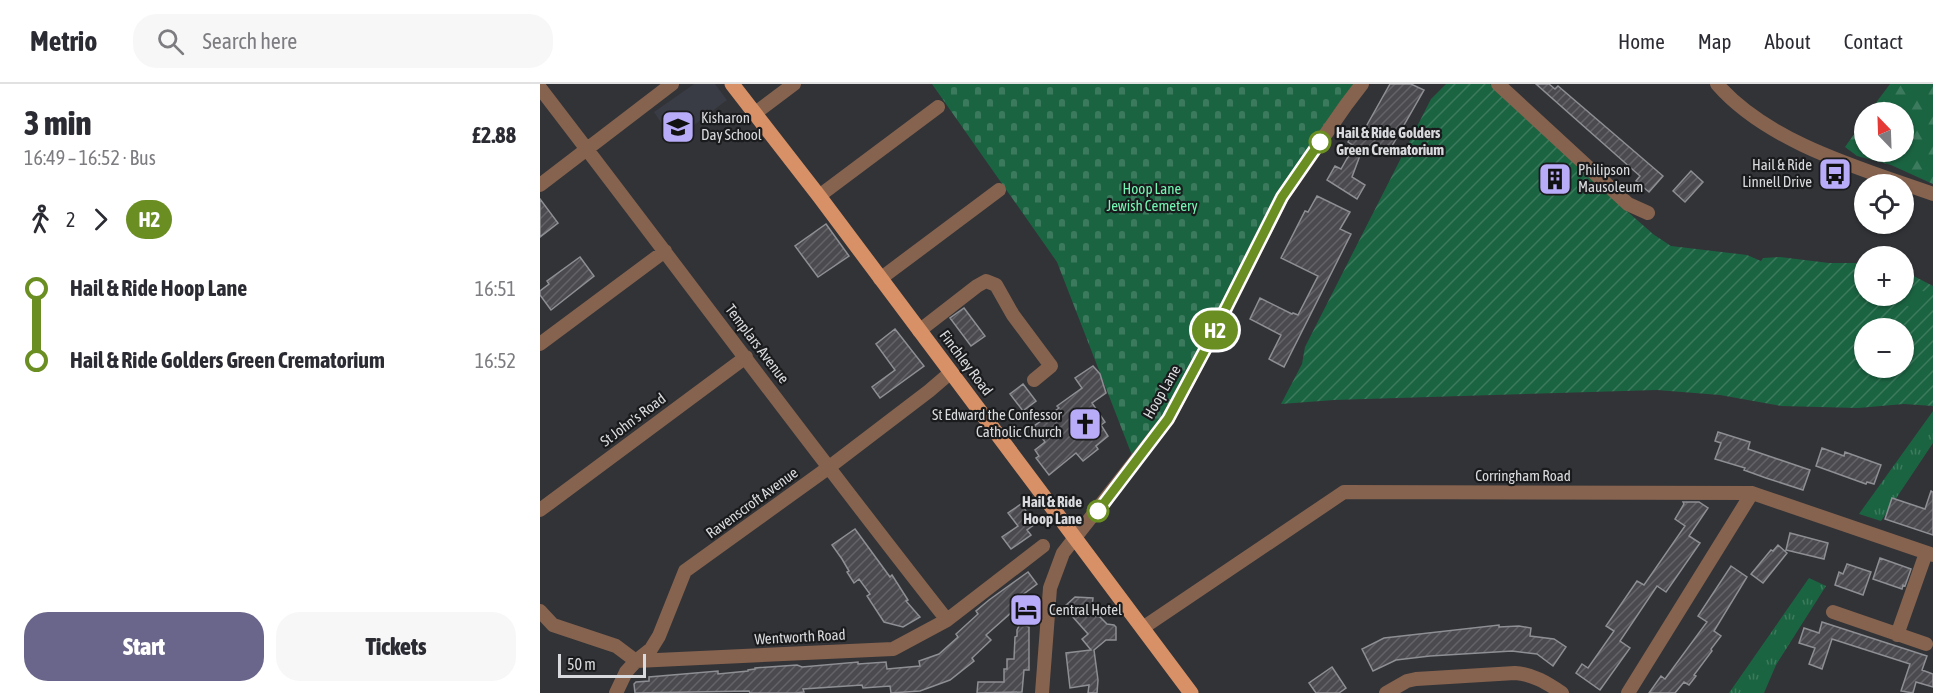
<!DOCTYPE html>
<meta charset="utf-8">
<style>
:root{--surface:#fff;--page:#f7f7f7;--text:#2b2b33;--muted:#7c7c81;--line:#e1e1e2;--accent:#6a658b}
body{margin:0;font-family:"Asap Condensed",sans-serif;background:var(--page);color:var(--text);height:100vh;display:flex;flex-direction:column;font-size:22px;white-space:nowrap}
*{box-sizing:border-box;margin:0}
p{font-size:20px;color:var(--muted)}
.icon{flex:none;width:33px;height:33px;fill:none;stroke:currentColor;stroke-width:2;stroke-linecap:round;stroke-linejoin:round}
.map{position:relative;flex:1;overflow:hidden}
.side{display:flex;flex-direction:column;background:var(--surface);width:540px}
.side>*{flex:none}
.badge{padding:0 12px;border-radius:20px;font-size:21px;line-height:39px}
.needle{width:39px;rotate:337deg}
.tools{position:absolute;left:1314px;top:18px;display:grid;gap:12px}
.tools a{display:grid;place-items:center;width:60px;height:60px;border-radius:50%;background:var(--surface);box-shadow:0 2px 4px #0004;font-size:30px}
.scale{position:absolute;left:18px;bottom:15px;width:88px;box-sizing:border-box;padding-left:6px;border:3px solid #d9dadd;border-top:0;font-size:16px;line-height:21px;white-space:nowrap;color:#d9dadd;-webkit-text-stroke:4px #1a1b1d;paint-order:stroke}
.map>.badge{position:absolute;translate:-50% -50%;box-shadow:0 0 0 3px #fff}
.legs{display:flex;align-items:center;gap:9px;height:66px;padding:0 24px;font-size:20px}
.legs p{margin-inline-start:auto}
.summary{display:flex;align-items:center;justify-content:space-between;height:102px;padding:0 24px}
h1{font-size:33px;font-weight:800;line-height:45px}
.button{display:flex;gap:12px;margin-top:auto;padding:12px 24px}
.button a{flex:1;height:69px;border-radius:24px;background:var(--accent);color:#fff;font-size:24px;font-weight:800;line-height:69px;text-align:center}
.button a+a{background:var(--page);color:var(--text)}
ul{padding:0 24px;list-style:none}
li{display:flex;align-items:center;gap:21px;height:72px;font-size:22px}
li i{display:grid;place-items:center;width:9px;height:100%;margin:0 8px;background:currentColor}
li i::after{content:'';width:15px;height:15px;margin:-8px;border:4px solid;border-radius:50%;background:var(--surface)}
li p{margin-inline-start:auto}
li:first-child i{background:linear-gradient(#0000 50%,currentColor 0)}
li:last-child i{background:linear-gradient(currentColor 50%,#0000 0)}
header{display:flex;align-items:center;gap:36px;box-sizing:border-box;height:84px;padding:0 30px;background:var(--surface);border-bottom:2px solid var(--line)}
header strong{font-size:28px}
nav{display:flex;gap:33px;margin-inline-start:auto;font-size:21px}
.search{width:420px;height:54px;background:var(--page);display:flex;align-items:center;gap:15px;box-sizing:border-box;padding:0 21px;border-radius:24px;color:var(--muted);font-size:22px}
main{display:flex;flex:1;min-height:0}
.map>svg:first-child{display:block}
</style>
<header>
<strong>Metrio</strong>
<div class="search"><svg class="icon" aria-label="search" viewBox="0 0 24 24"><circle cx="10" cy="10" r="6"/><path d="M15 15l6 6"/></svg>Search here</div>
<nav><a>Home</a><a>Map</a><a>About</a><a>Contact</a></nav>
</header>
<main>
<section class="side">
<div class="summary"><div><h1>3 min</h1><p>16:49 – 16:52 · Bus</p></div><b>£2.88</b></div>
<div class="legs"><svg class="icon" aria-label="walk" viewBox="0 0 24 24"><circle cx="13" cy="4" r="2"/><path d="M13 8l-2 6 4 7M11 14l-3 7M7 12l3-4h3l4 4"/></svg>2<svg class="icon" aria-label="forward" viewBox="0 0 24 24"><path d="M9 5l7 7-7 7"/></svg><b class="badge" style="background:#6b8e23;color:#fff">H2</b></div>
<ul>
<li><i style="color:#6b8e23"></i><b>Hail &amp; Ride Hoop Lane</b><p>16:51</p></li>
<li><i style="color:#6b8e23"></i><b>Hail &amp; Ride Golders Green Crematorium</b><p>16:52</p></li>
</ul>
<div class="button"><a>Start</a><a>Tickets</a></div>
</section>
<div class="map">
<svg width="1393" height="609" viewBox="0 0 1393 609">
<defs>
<pattern id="grass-tufts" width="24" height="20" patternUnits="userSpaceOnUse" patternTransform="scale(1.5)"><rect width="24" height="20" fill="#1b6442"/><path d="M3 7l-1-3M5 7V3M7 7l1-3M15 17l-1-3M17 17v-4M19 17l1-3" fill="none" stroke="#3c7a5d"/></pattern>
<pattern id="forest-firs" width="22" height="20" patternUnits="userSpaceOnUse" patternTransform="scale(1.5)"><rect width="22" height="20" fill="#1b6442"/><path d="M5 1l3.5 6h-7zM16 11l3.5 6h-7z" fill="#3c7a5d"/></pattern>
<pattern id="cemetery-stones" width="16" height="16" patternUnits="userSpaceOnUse" patternTransform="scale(1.5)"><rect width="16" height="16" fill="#1b6442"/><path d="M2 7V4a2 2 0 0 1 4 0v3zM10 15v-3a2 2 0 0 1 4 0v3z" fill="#3c7a5d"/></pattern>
<pattern id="garden-furrows" width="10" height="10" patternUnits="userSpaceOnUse" patternTransform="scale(1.5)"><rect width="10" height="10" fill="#1b6442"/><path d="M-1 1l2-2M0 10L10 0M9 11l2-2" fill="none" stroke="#3c7a5d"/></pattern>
<pattern id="building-hatch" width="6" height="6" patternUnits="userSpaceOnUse" patternTransform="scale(1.5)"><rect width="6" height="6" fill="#4a4a4f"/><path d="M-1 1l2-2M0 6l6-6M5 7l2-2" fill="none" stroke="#646468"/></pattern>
</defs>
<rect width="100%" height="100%" fill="#323337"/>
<path fill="#393b45" d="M154,0H175L187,16L133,57L114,28Z"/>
<path fill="url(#grass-tufts)" d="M1393,327V359L1341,437L1319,430Z
M1269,494L1286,502L1236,581L1224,609H1189Z"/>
<path fill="url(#forest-firs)" d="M1350,0H1393V100L1351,81L1317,72L1305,63L1324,36V68H1364V28H1329Z"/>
<path fill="url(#cemetery-stones)" d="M392,0H822L742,113L698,201L595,379L517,178Z"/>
<path fill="url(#garden-furrows)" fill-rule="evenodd" d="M906,0H950L1072,114L1113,150L1131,162L1207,171L1221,177L1223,174L1240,173L1289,179H1324V212H1364V187L1393,202V322L1364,320L1318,324L1241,322L1180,311L1117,306L794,316L741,320L762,280L765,263L891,15ZM1324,244H1364V284H1324Z"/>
<path fill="#1b6442" d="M1364,200L1385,208L1378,226L1342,212H1364Z"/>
<path fill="url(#building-hatch)" stroke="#8e8f94" stroke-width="1.5" d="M850,0H871L884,6L848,69L842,65L840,72L822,66L812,93L825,101L817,115L787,96L795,82L801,85L814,62L808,58L814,46L823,48Z
M996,0H1009L1015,5L1018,2L1123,92L1109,108L1096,97L1100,92Z
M1006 94a9 9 0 1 1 18 0a9 9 0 1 1-18 0Z
M1151,87L1163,98L1145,118L1133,107Z
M777,112L810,128L800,145L811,150L744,283L729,275L741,251L710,235L720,214L752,230L753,229L758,231L778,192L741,174L765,127L768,128Z
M0,115L18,139L0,153Z
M286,140L309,172L278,193L255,162Z
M40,173L54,192L11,226L0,211V207L9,200L7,197Z
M424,224L445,252L431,262L410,234Z
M355,245L384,282L340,314L332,303L355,286L336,260Z
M553,282L560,290L566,309L552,319L565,338L561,341L568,352L556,362L558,365L543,377L536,369L509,391L496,374L499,372L495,366L505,358L494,342L519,324L517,322L542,304L535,294Z
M483,300L496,317L483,327L470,310Z
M1178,348L1210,358L1208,365L1270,386L1263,406L1226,394L1204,386L1205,384L1175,375L1181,359L1175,357Z
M1282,364L1304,372L1305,368L1341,381L1334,400L1327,398L1326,400L1276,382Z
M1391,407L1393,408V451L1345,435L1352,414L1385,425Z
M1143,418H1159L1168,424L1149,452L1160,459L1126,508L1117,502L1080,557L1090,564L1060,606L1036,589L1042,580L1048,584L1074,547L1066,542L1097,497L1104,501L1145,442L1135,435L1144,420Z
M481,420L495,440L487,446L491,451L471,465L462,453L478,442L468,429Z
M315,445L350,493L352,491L368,516L366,517L380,533L363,543L344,538L327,512L330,510L319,495L314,499L307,488L309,487L302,475L292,461Z
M1250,449L1288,459L1284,475L1246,466Z
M1238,461L1247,469L1223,499L1211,490L1231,466L1233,467Z
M1340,474L1371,485L1365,502L1363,501L1362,505L1333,495Z
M1307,480L1331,488L1323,511L1295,501L1299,488L1303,490Z
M1191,482L1207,493L1174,547L1181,552L1171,565L1172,567L1154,591L1156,592L1149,601L1144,598L1135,609H1109L1121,592L1125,595L1167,538L1158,532Z
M488,488L497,500L477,515L481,520L446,551L451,556L432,574L434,577L410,596L380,607L351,609L350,602L323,604L322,601L263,605L264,608L256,609H210L209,607L95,609L94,600L96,598L109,597V593L178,587V590L208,587V586L215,585V584L257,581L262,583L318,578V580L346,578L347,585L380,582L379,577L399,570L418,553L416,550L438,530L436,527L449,516Z
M535,513L553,514L552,524L555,527V532L560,533L567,540L574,541L576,543V556H566L554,566L558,596L557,609H548L549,601L530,604L526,569L551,566L542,555L548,550L524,523Z
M1282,538L1387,572L1382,586L1393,590V603L1376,598L1373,609L1361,607L1370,580L1292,555L1282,585L1269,580L1275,564L1259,559L1264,544L1279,549Z
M480,540L489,543V586H484L482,608L437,609L438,598H464V585H467V575H474L475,553L477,552V546Z
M959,541V543L979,542L991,544L990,552L1014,555L1026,563L1013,582L997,570L972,567L890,572L856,576L833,587L822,565L844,554Z
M792,583L806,604L799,609H776L769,599Z"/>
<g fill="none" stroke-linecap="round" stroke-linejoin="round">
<path stroke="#86634f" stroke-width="14" d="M958,0L1088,120L1108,129
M1177,0C1228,59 1322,85 1393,110
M0,4C136,181 269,361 407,536
M214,30L254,0
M0,101L132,0
M279,112L398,23
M340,195L459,106
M379,247L437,202L446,197L456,201L473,231L511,282L494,296
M0,260L125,167
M0,426L206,273
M0,527L13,541L76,562L96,577L353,565L407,536L503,462
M1293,528L1386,560
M604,543L804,408L1212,409L1393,471
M1357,551L1386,469
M76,609L86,588L96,577L111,565L119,552L145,487L288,384L389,307L410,289
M502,609L510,504L523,469L628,335L667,262L742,113L806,21L822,0
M846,609L867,597L876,595L975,589C993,590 1007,599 1022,609
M1088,609L1212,409"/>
<path stroke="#d89166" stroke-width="15" d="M192,0L279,112L651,609"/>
</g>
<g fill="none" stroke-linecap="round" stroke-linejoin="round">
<g stroke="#fff" stroke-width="14">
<path id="line-1" d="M558,427L628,335L667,262L742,113L780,58"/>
</g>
<use href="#line-1" stroke="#6b8e23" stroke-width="9"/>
</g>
<defs>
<g id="school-square" transform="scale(1.725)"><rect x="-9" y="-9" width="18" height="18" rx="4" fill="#b8abf7" stroke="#1a1b1d"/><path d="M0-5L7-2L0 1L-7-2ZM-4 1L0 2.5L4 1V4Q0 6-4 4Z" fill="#111"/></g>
<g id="bus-square" transform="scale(1.725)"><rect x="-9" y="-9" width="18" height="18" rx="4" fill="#b8abf7" stroke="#1a1b1d"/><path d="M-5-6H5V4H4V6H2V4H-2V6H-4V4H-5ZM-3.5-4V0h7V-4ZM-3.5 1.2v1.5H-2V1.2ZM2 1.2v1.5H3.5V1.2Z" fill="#111"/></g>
<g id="building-square" transform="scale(1.725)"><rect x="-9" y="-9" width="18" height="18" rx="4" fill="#b8abf7" stroke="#1a1b1d"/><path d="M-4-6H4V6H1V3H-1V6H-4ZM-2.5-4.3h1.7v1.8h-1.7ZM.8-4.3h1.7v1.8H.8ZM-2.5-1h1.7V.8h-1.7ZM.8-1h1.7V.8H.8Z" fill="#111"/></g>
<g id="church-square" transform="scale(1.725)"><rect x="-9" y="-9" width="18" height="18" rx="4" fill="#b8abf7" stroke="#1a1b1d"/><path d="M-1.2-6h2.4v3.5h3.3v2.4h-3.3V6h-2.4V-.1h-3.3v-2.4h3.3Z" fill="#111"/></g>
<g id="hotel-square" transform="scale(1.725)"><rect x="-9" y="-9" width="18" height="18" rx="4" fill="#b8abf7" stroke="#1a1b1d"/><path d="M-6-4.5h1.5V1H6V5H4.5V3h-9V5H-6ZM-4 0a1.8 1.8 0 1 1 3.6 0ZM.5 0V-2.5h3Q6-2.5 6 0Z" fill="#111"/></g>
</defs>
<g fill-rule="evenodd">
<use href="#school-square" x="138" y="43"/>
<use href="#bus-square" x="1295" y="90"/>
<use href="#building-square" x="1015" y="95"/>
<use href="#church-square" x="545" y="340"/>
<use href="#hotel-square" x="486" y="526"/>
</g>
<g fill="#fff" stroke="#6b8e23" stroke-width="3">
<circle cx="780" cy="58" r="10"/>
<circle cx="558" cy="427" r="10"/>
</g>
<g text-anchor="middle" stroke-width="4.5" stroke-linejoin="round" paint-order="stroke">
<g font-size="15" fill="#d9dadd" stroke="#1a1b1d" text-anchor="start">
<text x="161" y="39">Kisharon<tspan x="161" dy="17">Day School</tspan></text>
<text x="1272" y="86" text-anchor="end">Hail &amp; Ride<tspan x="1272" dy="17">Linnell Drive</tspan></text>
<text x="1038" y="91">Philipson<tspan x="1038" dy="17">Mausoleum</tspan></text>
<text x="522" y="336" text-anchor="end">St Edward the Confessor<tspan x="522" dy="17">Catholic Church</tspan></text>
<text x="509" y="531">Central Hotel</text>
</g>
<g font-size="15" font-weight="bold" fill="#d9dadd" stroke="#1a1b1d" text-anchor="start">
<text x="796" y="54">Hail &amp; Ride Golders<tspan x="796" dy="17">Green Crematorium</tspan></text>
<text x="542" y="423" text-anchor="end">Hail &amp; Ride<tspan x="542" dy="17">Hoop Lane</tspan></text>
</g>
<g font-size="15" fill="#73f7b3" stroke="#1a1b1d">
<text x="612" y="110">Hoop Lane<tspan x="612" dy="17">Jewish Cemetery</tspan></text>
</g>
<g font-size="15" fill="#d9dadd" stroke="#1a1b1d">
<text transform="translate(217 260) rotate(53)" y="5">Templars Avenue</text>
<text transform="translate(426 279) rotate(53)" y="5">Finchley Road</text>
<text transform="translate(622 308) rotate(-60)" y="5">Hoop Lane</text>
<text transform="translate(93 336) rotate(-37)" y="5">St John's Road</text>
<text x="983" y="397">Corringham Road</text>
<text transform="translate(212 419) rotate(-36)" y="5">Ravenscroft Avenue</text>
<text transform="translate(260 553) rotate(-3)" y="5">Wentworth Road</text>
</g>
</g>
</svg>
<div class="tools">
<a><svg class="needle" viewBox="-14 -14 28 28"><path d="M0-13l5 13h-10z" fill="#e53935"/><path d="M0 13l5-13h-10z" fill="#7c7c81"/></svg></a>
<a><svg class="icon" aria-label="locate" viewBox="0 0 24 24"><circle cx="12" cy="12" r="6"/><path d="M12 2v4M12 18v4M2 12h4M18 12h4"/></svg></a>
<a>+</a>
<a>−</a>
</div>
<div class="scale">50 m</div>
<b class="badge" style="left:675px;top:246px;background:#6b8e23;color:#fff">H2</b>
</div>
</main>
